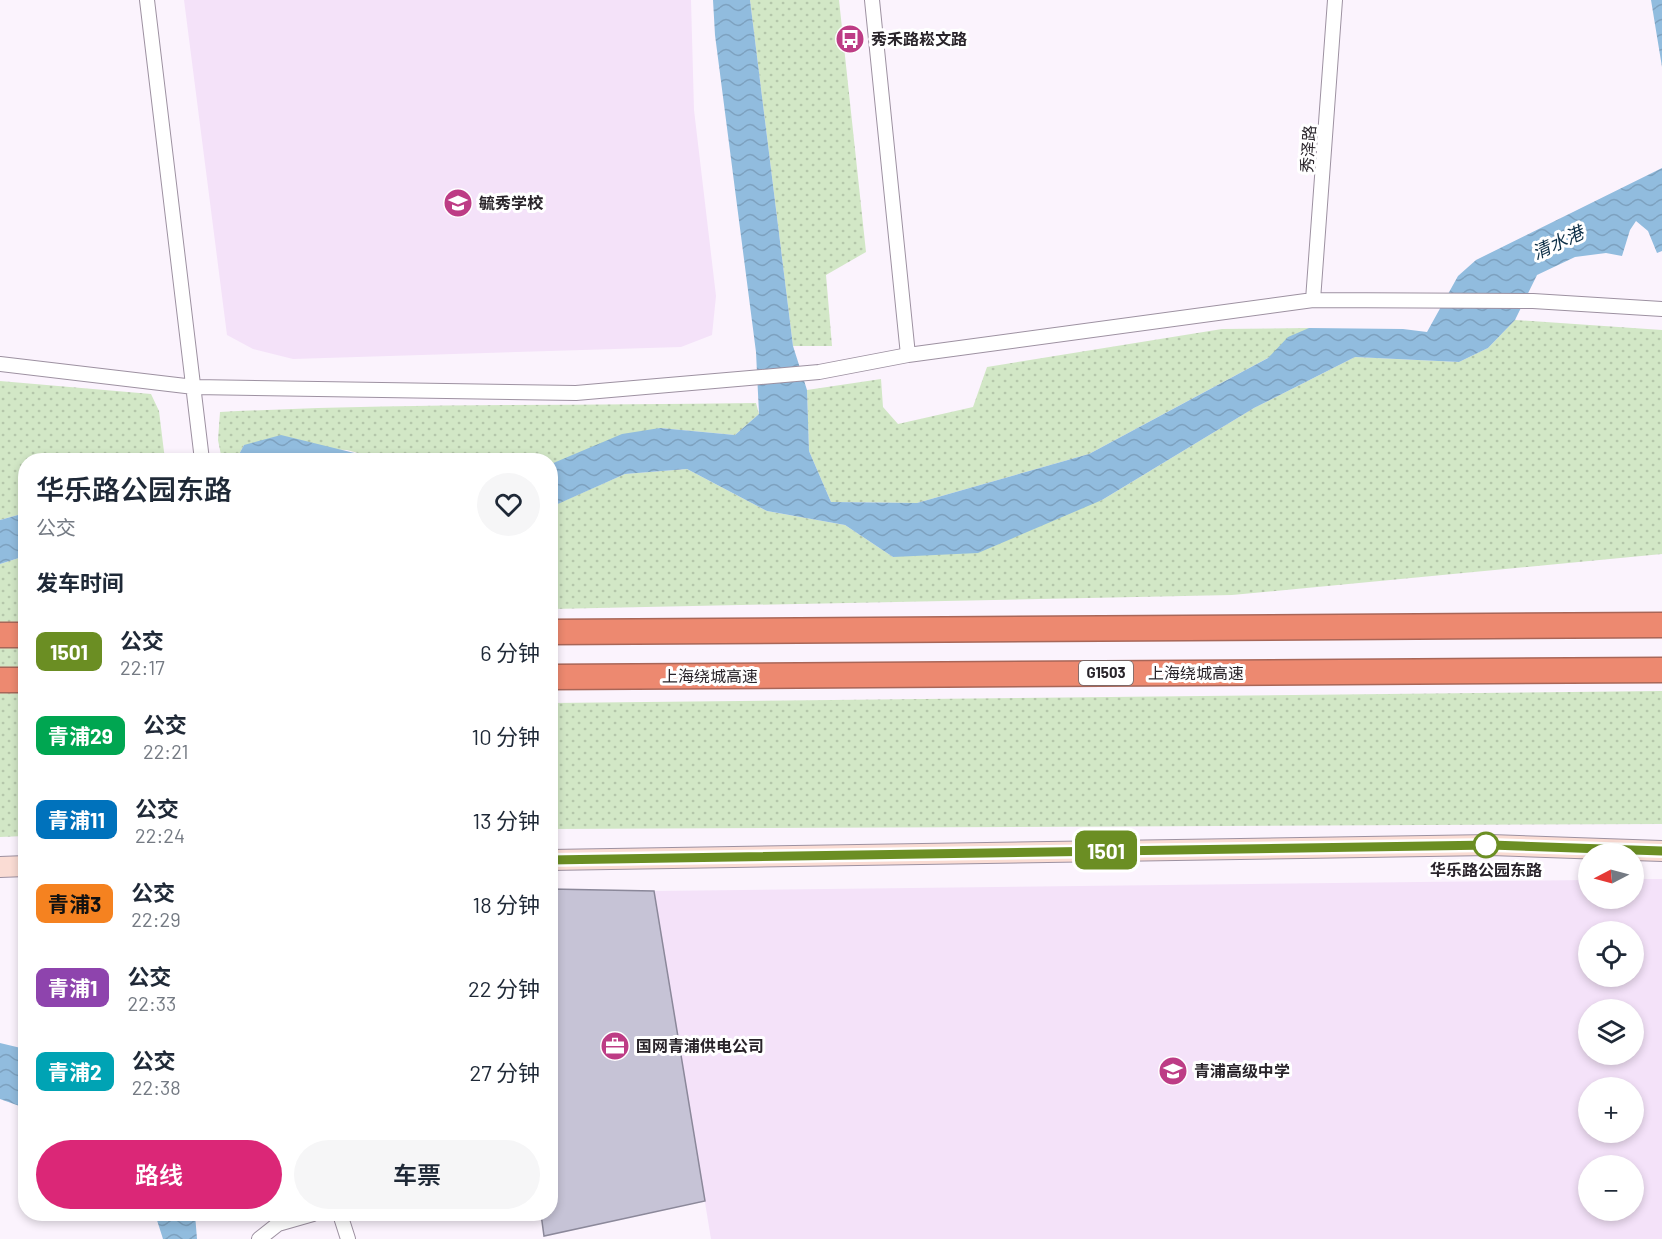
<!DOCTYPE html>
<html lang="zh">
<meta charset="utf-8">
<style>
:root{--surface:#fff;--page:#f6f6f7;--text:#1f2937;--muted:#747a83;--accent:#db2777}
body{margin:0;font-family:Barlow,"Noto Sans SC",sans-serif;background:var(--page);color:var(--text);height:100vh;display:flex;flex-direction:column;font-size:22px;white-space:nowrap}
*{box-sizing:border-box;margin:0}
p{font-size:20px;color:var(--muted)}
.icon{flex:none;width:33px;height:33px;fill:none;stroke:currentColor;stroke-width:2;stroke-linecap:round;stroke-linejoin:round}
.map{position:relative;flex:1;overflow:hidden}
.panel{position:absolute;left:18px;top:453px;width:540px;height:768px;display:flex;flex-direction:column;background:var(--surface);border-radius:24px;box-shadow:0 3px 9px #0003}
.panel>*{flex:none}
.badge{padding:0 12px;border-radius:9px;font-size:21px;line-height:39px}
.needle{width:39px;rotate:264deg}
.buttons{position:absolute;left:1578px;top:843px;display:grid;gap:12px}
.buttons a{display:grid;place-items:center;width:66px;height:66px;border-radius:50%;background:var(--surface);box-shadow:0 3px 9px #0003;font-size:30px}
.map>.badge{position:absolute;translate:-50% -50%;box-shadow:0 0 0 3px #fff}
h2{padding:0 18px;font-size:22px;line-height:54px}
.round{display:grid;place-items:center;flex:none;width:63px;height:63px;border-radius:32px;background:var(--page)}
.headline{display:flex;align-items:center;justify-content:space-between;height:102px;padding:0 18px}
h1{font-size:28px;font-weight:600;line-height:45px}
.action{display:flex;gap:12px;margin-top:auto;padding:12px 18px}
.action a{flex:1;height:69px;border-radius:36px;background:var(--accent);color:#fff;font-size:24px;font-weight:600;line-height:69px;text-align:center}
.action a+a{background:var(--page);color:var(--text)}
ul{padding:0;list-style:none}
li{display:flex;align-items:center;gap:18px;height:84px;padding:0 18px}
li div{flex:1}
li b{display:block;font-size:22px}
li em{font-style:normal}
li .badge{min-width:66px;font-weight:700;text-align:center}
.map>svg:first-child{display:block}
</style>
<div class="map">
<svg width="1662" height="1239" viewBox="0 0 1662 1239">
<defs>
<pattern id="park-dots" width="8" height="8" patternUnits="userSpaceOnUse" patternTransform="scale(1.5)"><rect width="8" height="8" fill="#d2e7c6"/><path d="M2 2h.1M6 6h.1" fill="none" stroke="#b4c6aa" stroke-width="1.8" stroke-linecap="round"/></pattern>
<pattern id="water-waves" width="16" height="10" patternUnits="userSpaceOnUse" patternTransform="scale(1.5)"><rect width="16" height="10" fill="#91bcde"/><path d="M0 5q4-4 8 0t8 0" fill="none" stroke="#7da1bf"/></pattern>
</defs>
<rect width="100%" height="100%" fill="#fbf3fd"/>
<path fill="#f4e2f9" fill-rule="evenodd" d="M184,0H691L694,110L716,296L712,335L681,347L293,359L253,349L227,335Z
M1634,879H1662V1239H711L654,891L1588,880V898H1634ZM1588,932H1634V976H1588ZM1588,1010H1634V1054H1588ZM1588,1088H1634V1132H1588ZM1588,1166H1634V1210H1588Z"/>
<path fill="url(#park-dots)" d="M750,0H839L866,252L826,275L832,346H793Z
M1515,320L1662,330V554L1232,595L551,609L550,507L625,474L687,469L767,511L845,525L893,557L1102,500L1254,408L1355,357L1459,362L1488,348Z
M1309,328L1305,338L1089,454L917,503L831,502L809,451L807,390L881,379L883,407L898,424L973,407L987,367L1222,329Z
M0,381L151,394L159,411L165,460H26L25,513L0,520Z
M756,403L759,414L735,435L660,428L551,464L550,460H383L347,450L244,445L236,460H222L218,440L220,412C399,403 578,406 756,403Z
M25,556V836L0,837V564Z
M1662,691V824L551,829V703Z"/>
<path fill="url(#water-waves)" d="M713,0H750L793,346L807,390L809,451L831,502L917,503L1089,454L1268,358L1288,337L1309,328L1403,329L1427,332L1458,276L1476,260L1662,168V251L1657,253L1648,231L1636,221L1630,230L1622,256L1606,253L1575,257L1537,275L1515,320L1488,348L1459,362L1355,357L1254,408L1102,500L978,553L893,557L845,525L767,511L687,469L625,474L551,507V464L622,434L660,428L735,435L759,414L756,352L715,35Z
M1651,0H1662V67Z
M281,435L383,460H236L244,445Z
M25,513V556L0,564V520Z
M0,1043L25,1049V1108L0,1099Z
M155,1214H195L197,1239H163Z"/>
<path fill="#c6c3d6" stroke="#8b889a" stroke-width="1.5" d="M550,889L654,891L705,1201L544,1236L541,1214H550Z"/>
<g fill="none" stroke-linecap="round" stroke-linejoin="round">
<g stroke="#9d91a1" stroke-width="16">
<path id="street" d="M147,0L202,460
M872,0L908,355
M1313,300L1335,0
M0,364L194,387L576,393L819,372L908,355L1313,300L1533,301L1662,309
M340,1214L348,1239
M259,1239L278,1224L313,1214"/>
</g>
<g stroke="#9d91a1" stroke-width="22">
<path id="secondary" d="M550,860L1491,845L1662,851
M0,867L26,866"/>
</g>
<g stroke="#a86658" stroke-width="27">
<path id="highway" d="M550,632L1662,625
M0,635H26
M550,677L1662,670
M0,680H26"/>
</g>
<use href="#street" stroke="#fff" stroke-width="14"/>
<use href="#secondary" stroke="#fadcd4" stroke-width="20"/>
<use href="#highway" stroke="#ed8970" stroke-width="24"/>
</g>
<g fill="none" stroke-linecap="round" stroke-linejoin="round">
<g stroke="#fff" stroke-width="14">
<path id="line" d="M550,860L1491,845L1662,851"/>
</g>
<use href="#line" stroke="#6b8e23" stroke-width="9"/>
</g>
<defs>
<g id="bus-disc" transform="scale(1.5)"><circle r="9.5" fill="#bd3c85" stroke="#fff"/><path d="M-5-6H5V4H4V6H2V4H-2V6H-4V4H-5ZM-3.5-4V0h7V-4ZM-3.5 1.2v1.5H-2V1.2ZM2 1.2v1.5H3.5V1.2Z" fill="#fff"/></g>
<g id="school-disc" transform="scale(1.5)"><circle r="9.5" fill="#bd3c85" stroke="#fff"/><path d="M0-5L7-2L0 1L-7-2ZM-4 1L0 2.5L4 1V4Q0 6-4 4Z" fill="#fff"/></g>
<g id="office-disc" transform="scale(1.5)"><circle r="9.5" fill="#bd3c85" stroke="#fff"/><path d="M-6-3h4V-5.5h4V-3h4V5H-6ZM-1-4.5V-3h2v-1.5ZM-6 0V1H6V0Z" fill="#fff"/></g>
</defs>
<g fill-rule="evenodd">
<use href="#bus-disc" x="850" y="39"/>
<use href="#school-disc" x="458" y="203"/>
<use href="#office-disc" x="615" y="1046"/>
<use href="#school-disc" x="1173" y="1071"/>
</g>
<circle fill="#fff" stroke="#6b8e23" stroke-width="3" cx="1486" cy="845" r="12"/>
<g text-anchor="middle" stroke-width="6" stroke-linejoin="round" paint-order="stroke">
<rect fill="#fff" stroke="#69666a" stroke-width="1.5" x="1079" y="661" width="54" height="24" rx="4.5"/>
<g font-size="15" font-weight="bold" fill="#29242a">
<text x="1106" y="678">G1503</text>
</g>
<g font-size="16" font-weight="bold" fill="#29242a" stroke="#fff" text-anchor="start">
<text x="871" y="45">秀禾路崧文路</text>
<text x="479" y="209">毓秀学校</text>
<text x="636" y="1052">国网青浦供电公司</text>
<text x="1194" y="1077">青浦高级中学</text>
</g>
<g font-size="16" fill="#29242a" stroke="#fff">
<text transform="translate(1308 149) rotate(-86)" y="6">秀泽路</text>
<text x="1196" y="679">上海绕城高速</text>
<text x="710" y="682">上海绕城高速</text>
</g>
<g font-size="16" font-weight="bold" fill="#29242a" stroke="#fff">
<text x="1486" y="876">华乐路公园东路</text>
</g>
<g font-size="18" font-style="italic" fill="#0d2f47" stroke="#fff">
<text transform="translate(1558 243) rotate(-25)" y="6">清水港</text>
</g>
</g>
</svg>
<div class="buttons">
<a><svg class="needle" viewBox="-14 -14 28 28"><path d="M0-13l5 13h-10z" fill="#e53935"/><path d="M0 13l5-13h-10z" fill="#747a83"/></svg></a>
<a><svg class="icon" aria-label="locate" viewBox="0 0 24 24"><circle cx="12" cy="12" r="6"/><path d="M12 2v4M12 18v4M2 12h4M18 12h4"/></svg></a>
<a><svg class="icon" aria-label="layers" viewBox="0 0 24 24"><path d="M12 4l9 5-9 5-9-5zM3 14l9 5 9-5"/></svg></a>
<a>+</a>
<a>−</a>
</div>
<b class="badge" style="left:1106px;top:850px;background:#6b8e23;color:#fff">1501</b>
<section class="panel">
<div class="headline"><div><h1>华乐路公园东路</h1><p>公交</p></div><a class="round"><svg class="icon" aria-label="heart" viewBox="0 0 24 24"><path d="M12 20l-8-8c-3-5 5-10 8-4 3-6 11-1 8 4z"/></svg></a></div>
<h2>发车时间</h2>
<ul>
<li><span class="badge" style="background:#6b8e23;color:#fff">1501</span><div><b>公交</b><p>22:17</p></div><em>6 分钟</em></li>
<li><span class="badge" style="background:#00a651;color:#fff">青浦29</span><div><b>公交</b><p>22:21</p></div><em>10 分钟</em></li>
<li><span class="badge" style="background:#0072bc;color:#fff">青浦11</span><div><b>公交</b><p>22:24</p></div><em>13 分钟</em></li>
<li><span class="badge" style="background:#f58220;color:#111">青浦3</span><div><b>公交</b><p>22:29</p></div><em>18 分钟</em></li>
<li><span class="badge" style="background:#8e44ad;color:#fff">青浦1</span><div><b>公交</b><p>22:33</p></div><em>22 分钟</em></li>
<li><span class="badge" style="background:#00a3b4;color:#fff">青浦2</span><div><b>公交</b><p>22:38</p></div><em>27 分钟</em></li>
</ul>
<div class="action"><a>路线</a><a>车票</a></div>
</section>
</div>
